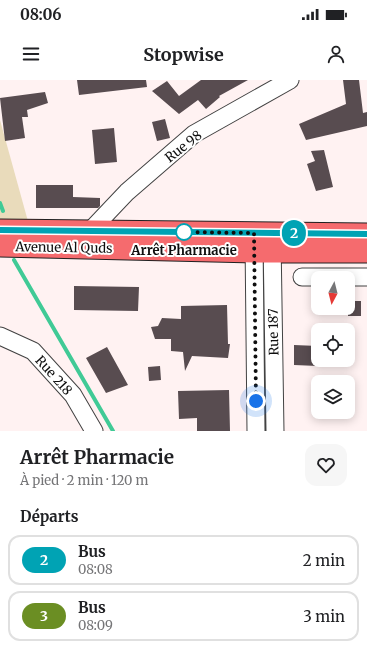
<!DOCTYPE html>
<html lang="fr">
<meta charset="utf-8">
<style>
:root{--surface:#fff;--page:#f6f6f6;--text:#202124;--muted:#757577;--line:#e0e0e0}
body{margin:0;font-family:Merriweather,serif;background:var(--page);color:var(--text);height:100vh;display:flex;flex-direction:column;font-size:15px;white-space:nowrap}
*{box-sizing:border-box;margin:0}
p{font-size:13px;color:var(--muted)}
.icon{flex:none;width:22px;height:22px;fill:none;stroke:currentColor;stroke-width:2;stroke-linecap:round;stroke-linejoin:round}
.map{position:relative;height:351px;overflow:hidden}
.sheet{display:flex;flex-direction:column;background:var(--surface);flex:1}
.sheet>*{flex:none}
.badge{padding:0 8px;border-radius:13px;font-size:14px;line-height:26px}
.needle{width:26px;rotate:187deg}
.fabs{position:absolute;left:311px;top:191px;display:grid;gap:8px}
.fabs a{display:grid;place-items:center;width:44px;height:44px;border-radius:8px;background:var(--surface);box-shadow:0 2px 10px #0003;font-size:20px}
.you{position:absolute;width:20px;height:20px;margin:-10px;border:3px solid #fff;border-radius:50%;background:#1a73e8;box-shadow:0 0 0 6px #1a73e833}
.map>.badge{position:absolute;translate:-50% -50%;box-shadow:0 0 0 2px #fff}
h2{padding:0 20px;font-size:15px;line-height:36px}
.round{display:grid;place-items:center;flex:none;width:42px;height:42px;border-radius:12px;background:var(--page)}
.summary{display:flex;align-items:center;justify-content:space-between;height:68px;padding:0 20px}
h1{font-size:19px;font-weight:700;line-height:30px}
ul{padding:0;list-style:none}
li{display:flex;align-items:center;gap:12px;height:50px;margin:0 8px 6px;padding:0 12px;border:2px solid var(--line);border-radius:12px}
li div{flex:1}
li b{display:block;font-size:15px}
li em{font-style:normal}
li .badge{min-width:44px;font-weight:700;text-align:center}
.status{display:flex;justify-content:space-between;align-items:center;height:28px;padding:0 20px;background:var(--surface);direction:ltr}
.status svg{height:11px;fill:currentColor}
header{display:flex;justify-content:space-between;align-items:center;height:52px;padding:0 20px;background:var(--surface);font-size:18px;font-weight:700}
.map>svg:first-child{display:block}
</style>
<div class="status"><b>08:06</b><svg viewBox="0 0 49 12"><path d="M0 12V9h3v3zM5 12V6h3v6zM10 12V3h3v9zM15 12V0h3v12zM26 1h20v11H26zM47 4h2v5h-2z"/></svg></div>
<header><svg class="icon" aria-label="menu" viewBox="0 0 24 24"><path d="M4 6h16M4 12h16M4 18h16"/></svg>Stopwise<svg class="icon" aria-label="person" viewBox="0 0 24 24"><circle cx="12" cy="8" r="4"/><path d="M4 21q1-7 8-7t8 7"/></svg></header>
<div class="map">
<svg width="367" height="351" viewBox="0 0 367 351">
<rect width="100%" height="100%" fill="#fff2f2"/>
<path fill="#e9dbbb" d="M0,40L29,145L0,144Z"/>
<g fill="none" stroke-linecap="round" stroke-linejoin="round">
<path stroke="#40ca96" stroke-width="4" d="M0,123L3,131
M14,180L113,351"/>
</g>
<path fill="#584c50" d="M77,0H146L147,7L79,15Z
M201,0H248L219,16L220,17L206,29L198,20L179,34L152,11L167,1L179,16Z
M343,0H359L363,33L367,32V46L306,60L299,44L346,24Z
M45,12L48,23L27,30L28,37H22L25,58L5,61L0,18Z
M165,39L170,58L157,61L152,42Z
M114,48L117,82L95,84L92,50Z
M324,70L333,107L316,111L307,84L315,81L311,71Z
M36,105H73V117L100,118V126L98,128H36Z
M74,206L139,207L138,231L74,230Z
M348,221H361V236H348Z
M227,225L228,264H230L228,278L192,276L185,291L183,272L171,271V259H155L151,247L158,246L162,238L181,239V226Z
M294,265L318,266V286L294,285Z
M107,267L128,305L106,313L86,278Z
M160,286L161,300L149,301L148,287Z
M229,310L230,351H197V338L179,339L178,311Z"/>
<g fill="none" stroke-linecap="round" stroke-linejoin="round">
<g stroke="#424242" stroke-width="19">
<path id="minor" d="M90,151L127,112L194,54L290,0
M254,159L256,351
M272,159L275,351
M302,197H367
M0,256L33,271L73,315L94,351"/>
</g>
<g stroke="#202020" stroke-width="23">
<path id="major" d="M0,150L367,154
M0,166L255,172H367"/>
</g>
<use href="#minor" stroke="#fff" stroke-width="17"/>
<use href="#major" stroke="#f56b6e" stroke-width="21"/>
</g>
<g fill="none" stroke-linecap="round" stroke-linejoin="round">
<g stroke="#fff" stroke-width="9">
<path id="line" d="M0,150L367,154"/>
</g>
<use href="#line" stroke="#00a3b4" stroke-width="6"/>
<path stroke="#0f0f0f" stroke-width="4" stroke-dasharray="0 7.2" d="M184,152H180L254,153L256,321"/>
</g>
<circle fill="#fff" stroke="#00a3b4" stroke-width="2" cx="184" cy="152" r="8"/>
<g text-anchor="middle" stroke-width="4" stroke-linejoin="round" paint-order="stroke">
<g font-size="13" fill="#0f0f0f" stroke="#fff">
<text transform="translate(183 66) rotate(-38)" y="5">Rue 98</text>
<text transform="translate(64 167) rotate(1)" y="5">Avenue Al Quds</text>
<text transform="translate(273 252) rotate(-91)" y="5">Rue 187</text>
<text transform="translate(54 295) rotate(48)" y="5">Rue 218</text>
</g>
<g font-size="13" font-weight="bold" fill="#0f0f0f" stroke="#fff">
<text x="184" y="175">Arrêt Pharmacie</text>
</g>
</g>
</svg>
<div class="fabs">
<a><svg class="needle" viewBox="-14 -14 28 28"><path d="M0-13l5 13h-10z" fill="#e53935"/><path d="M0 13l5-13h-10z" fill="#757577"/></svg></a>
<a><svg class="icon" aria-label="locate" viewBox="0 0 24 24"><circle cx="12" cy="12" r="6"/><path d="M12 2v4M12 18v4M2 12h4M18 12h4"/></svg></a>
<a><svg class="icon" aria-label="layers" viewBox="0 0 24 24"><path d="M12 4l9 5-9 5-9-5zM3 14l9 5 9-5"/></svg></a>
</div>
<div class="you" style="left:256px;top:321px"></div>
<b class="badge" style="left:294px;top:153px;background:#00a3b4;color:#fff">2</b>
</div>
<section class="sheet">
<div class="summary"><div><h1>Arrêt Pharmacie</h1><p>À pied · 2 min · 120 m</p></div><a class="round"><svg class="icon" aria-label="heart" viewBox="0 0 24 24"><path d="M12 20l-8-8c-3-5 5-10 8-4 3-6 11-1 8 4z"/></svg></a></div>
<h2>Départs</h2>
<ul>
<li><span class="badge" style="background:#00a3b4;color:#fff">2</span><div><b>Bus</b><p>08:08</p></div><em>2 min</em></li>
<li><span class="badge" style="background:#6b8e23;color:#fff">3</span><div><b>Bus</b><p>08:09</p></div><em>3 min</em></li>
</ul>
</section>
